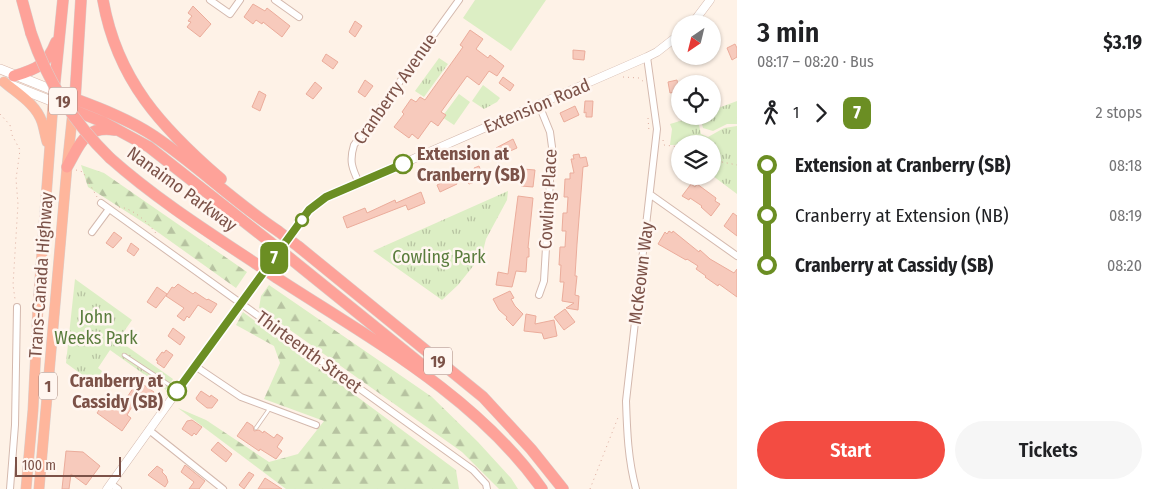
<!DOCTYPE html>
<meta charset="utf-8">
<style>
:root{--surface:#fff;--page:#f6f6f6;--text:#202124;--muted:#757577;--accent:#f34c42}
body{margin:0;font-family:"Fira Sans Condensed",sans-serif;background:var(--page);color:var(--text);height:100vh;display:flex;flex-direction:column;font-size:19px;white-space:nowrap}
*{box-sizing:border-box;margin:0}
p{font-size:16px;color:var(--muted)}
.icon{flex:none;width:28px;height:28px;fill:none;stroke:currentColor;stroke-width:2;stroke-linecap:round;stroke-linejoin:round}
.map{position:relative;flex:1;overflow:hidden}
.panel{display:flex;flex-direction:column;background:var(--surface);width:425px}
.panel>*{flex:none}
.badge{padding:0 10px;border-radius:8px;font-size:18px;line-height:32px}
.needle{width:32px;rotate:215deg}
.controls{position:absolute;left:671px;top:15px;display:grid;gap:10px}
.controls a{display:grid;place-items:center;width:50px;height:50px;border-radius:50%;background:var(--surface);box-shadow:0 1px 4px #0004;font-size:25px}
.scale{position:absolute;left:15px;bottom:12px;width:106px;box-sizing:border-box;padding-left:5px;border:2px solid #7c5248;border-top:0;font-size:14px;line-height:18px;white-space:nowrap;color:#7c5248;-webkit-text-stroke:4px #fff6f0;paint-order:stroke}
.map>.badge{position:absolute;translate:-50% -50%;box-shadow:0 0 0 2px #fff}
.legs{display:flex;align-items:center;gap:8px;height:55px;padding:0 20px;font-size:16px}
.legs p{margin-inline-start:auto}
.head{display:flex;align-items:center;justify-content:space-between;height:85px;padding:0 20px}
h1{font-size:28px;font-weight:600;line-height:38px}
.primary-button{display:flex;gap:10px;margin-top:auto;padding:10px 20px}
.primary-button a{flex:1;height:58px;border-radius:30px;background:var(--accent);color:#fff;font-size:20px;font-weight:600;line-height:58px;text-align:center}
.primary-button a+a{background:var(--page);color:var(--text)}
ul{padding:0 20px;list-style:none}
li{display:flex;align-items:center;gap:18px;height:50px;font-size:19px}
li i{display:grid;place-items:center;width:8px;height:100%;margin:0 6px;background:currentColor}
li i::after{content:'';width:12px;height:12px;margin:-6px;border:4px solid;border-radius:50%;background:var(--surface)}
li p{margin-inline-start:auto}
li:first-child i{background:linear-gradient(#0000 50%,currentColor 0)}
li:last-child i{background:linear-gradient(currentColor 50%,#0000 0)}
main{display:flex;flex:1;min-height:0}
.map>svg:first-child{display:block}
</style>
<main>
<div class="map">
<svg width="737" height="489" viewBox="0 0 737 489">
<defs>
<pattern id="forest-firs" width="22" height="20" patternUnits="userSpaceOnUse" patternTransform="scale(1.25)"><rect width="22" height="20" fill="#dceec4"/><path d="M5 1l3.5 6h-7zM16 11l3.5 6h-7z" fill="#b7c3a1"/></pattern>
<pattern id="park-tufts" width="24" height="20" patternUnits="userSpaceOnUse" patternTransform="scale(1.25)"><rect width="24" height="20" fill="#dceec4"/><path d="M3 7l-1-3M5 7V3M7 7l1-3M15 17l-1-3M17 17v-4M19 17l1-3" fill="none" stroke="#b7c3a1"/></pattern>
</defs>
<rect width="100%" height="100%" fill="#fef2e7"/>
<path fill="#dceec4" d="M475,0H546L511,51L463,18Z
M459,94L470,102L454,125L442,117Z"/>
<path fill="url(#forest-firs)" d="M81,165L104,173L247,272L236,288L152,228L88,187Z
M269,285L432,397L478,442L511,478L518,489H499L462,452L259,308L261,296Z
M243,312L456,470L459,489H286L178,408L206,420L269,462L298,454L324,421L264,399L280,363L274,346L236,325Z"/>
<path fill="url(#park-tufts)" d="M439,58L448,64L424,97L415,91Z
M483,85L500,98L497,102L484,109L472,101Z
M737,101V124H727L713,131L703,128L701,120L694,116H712L713,110Z
M690,118L698,121L701,134L708,137L724,128L737,126V194L713,176L712,144L670,145L672,129L670,124Z
M508,191L507,200L486,239L482,255L458,285L442,300L373,251Z
M75,279L132,320L118,340L173,379L166,390L110,350L98,368L102,371L98,379L93,375L89,380L66,363Z"/>
<path fill="#f7cabc" stroke="#ebac9b" d="M253,4L265,11L267,8L290,26L282,37L263,22L262,24L256,20L253,24L244,17Z
M193,6L211,24L200,37L187,27L191,22L188,21L192,16L188,13Z
M355,21L362,26L355,37L349,32Z
M470,30L483,39L476,49L488,58L490,55L504,66L497,76L489,71L479,85L467,76L441,112L446,115L438,126L431,121L418,139L412,134L409,138L394,127L404,114L402,112L411,99L416,102L420,97L425,100L463,47L460,45Z
M735,44L737,48V57L732,60L727,48Z
M573,50L585,51L584,60L573,59Z
M326,54L338,62L333,69L322,61Z
M503,77L514,85L510,91L499,83Z
M365,80L373,86L365,97L358,92Z
M677,80L679,91L670,93L668,82Z
M315,82L322,88L313,99L306,94Z
M259,91L266,95L260,111L252,107Z
M585,101H593L592,117H586V112L584,113Z
M575,106L579,115L564,122L560,113Z
M513,139L517,148L499,156L496,148Z
M579,154L580,158L586,157L588,166L583,167L577,244L575,276H577L575,295L579,296L578,310L566,308L574,303L562,301L564,282H560L561,265H559L560,247H565L566,231H562L563,213H567L568,197H564L565,179H570V173H574L571,159H574L573,155Z
M479,166L484,179L469,184L466,178L476,174L474,168Z
M523,169L535,170L533,187L521,186Z
M454,177L457,184L440,192L437,185Z
M691,184L695,187L697,184L716,198L715,201L720,204L711,216L701,207L702,206L690,198L689,200L682,196Z
M421,192L425,203L408,210L406,205L347,228L343,217L365,208L367,213L395,200L396,203Z
M518,196L533,198L528,248H529V257H527L526,272L516,271L512,287L496,285L498,272L508,274Z
M733,213L737,216V236L724,226Z
M669,231L672,233L673,231L699,252L700,250L710,259L734,273L737,269V297L719,284L718,286L705,277L706,276L696,269L698,266L687,259L686,260L658,244L665,232L667,234Z
M114,232L122,238L113,248L106,243Z
M131,243L139,249L134,256L127,251Z
M178,284L193,294L195,292L207,300L208,299L217,304L211,313L198,305L189,318L187,316L184,321L177,316L184,308L166,296L172,287L174,288Z
M157,287L167,294L156,308L147,302Z
M510,291L514,298L511,299L515,306L523,314L513,326L506,319L507,317L499,310L493,299Z
M565,309L575,322L564,330L554,317Z
M526,314L536,316L535,324L554,320L557,336L544,339L542,333L524,331Z
M173,328L185,337L180,345L168,336Z
M166,350L173,355L164,368L157,363L158,361L156,360L162,352L164,353Z
M138,381L154,392L148,401L144,398L137,407L133,405L127,415L131,418L122,431L97,413L106,400L119,409Z
M201,391L210,397L211,395L218,400L212,408H207L197,400L196,398Z
M192,420L202,427L196,435L194,433L192,436L182,429L187,421Z
M247,422L253,426L254,431L259,430L263,433L264,431L274,438L277,434L283,438L277,447L282,451L276,459L260,449L259,451L237,436Z
M218,442L232,454L226,462L211,450Z
M66,451L83,452L100,466L86,485L71,474L69,489H62Z
M185,465L205,481L199,489H189L194,482L181,472Z
M157,466L163,470L162,472L166,476L168,482L165,487L148,475Z
M249,472L254,475L244,489L239,485Z
M265,478L282,489H258Z"/>
<g fill="none" stroke-linecap="round" stroke-linejoin="round">
<g stroke="#d4b9ae" stroke-width="4.5">
<path id="service" d="M124,355L177,390
M256,428L270,408"/>
</g>
<g stroke="#d4b9ae" stroke-width="8">
<path id="minor" d="M210,0L230,14L240,0
M275,0L299,17
M539,105L550,132L552,147L544,281L539,295
M359,183C352,168 349,161 354,145L459,0
M651,195L737,256
M101,203L473,470L486,484L487,489
M92,232L109,209
M195,366L241,397L316,425
M149,430L223,489
M111,484L118,489
M10,489L15,425L17,307
M636,489C628,460 627,431 626,401L657,129L647,57"/>
</g>
<g stroke="#d4b9ae" stroke-width="9">
<path id="tertiary" d="M692,24L710,0
M107,489L241,302L309,210L326,197L647,57L657,52L680,34"/>
</g>
<g stroke="#dabaae" stroke-width="10">
<path id="secondary" d="M0,69L75,99
M11,85L59,104"/>
</g>
<g stroke="#dacfcc" stroke-width="11">
<path id="trunk" d="M4,82C18,94 36,104 42,122C44,128 45,135 47,142
M26,489L33,410L38,306L54,91
M39,489L67,167L73,110"/>
</g>
<g stroke="#dacfcc" stroke-width="12">
<path id="motorway" d="M22,0L31,33
M81,0L75,99C102,109 130,120 154,136C197,165 234,202 278,231
M103,0C117,80 162,128 221,179
M14,76C37,69 47,65 56,42
M54,90L63,0
M73,110L103,122L149,147L270,242
M110,158C155,198 205,230 255,263
M67,167C80,145 84,125 115,130
M299,247L483,397L531,449L563,489
M291,259L421,364
M277,278C371,339 476,396 542,489"/>
</g>
<path stroke="#dcac9e" stroke-width="1" stroke-dasharray="1 4" stroke-linecap="butt" d="M623,77L639,78L644,82
M0,114L10,125L12,135L20,150L16,179L18,204L13,285L15,299
M648,118L649,132
M663,140L664,145L680,147
M712,160L737,165
M76,170L83,172L97,197
M119,207C133,208 150,224 157,235
M590,489L619,415"/>
<use href="#service" stroke="#fff" stroke-width="3"/>
<use href="#minor" stroke="#fff" stroke-width="6"/>
<use href="#tertiary" stroke="#fff" stroke-width="8"/>
<use href="#secondary" stroke="#fff" stroke-width="9"/>
<use href="#trunk" stroke="#feb69c" stroke-width="10"/>
<use href="#motorway" stroke="#fea299" stroke-width="11"/>
<g stroke="#dacfcc" stroke-width="12" stroke-linecap="butt">
<path id="motorway-bridge" d="M31,33C47,81 74,123 110,158
M278,231L299,247
M270,242L291,259
M255,263L277,278"/>
</g>
<use href="#motorway-bridge" stroke="#fea299" stroke-width="11"/>
</g>
<g fill="none" stroke-linecap="round" stroke-linejoin="round">
<g stroke="#fff" stroke-width="11">
<path id="line-1" d="M177,391L309,210L326,197L403,164"/>
</g>
<use href="#line-1" stroke="#6b8e23" stroke-width="8"/>
</g>
<g fill="#fff" stroke="#6b8e23" stroke-width="2.5">
<circle cx="403" cy="164" r="9"/>
<circle cx="302" cy="220" r="6"/>
<circle cx="177" cy="391" r="9"/>
</g>
<g text-anchor="middle" stroke-width="5" stroke-linejoin="round" paint-order="stroke">
<g fill="#fff6f0" stroke="#a3837a" stroke-width="1">
<rect x="49" y="87.5" width="28" height="27" rx="4"/>
<rect x="424" y="347.5" width="28" height="27" rx="4"/>
<rect x="39" y="372.5" width="18" height="27" rx="4"/>
</g>
<g font-size="16" font-weight="bold" fill="#7c5248">
<text x="63" y="107">19</text>
<text x="438" y="367">19</text>
<text x="48" y="392">1</text>
</g>
<g font-size="18" fill="#7c5248" stroke="#fff6f0">
<text transform="translate(395 89) rotate(-55)" y="6">Cranberry Avenue</text>
<text transform="translate(537 106) rotate(-23)" y="6">Extension Road</text>
<text transform="translate(182 189) rotate(36)" y="6">Nanaimo Parkway</text>
<text transform="translate(548 199) rotate(-87)" y="6">Cowling Place</text>
<text transform="translate(641 273) rotate(-83)" y="6">McKeown Way</text>
<text transform="translate(41 275) rotate(-86)" y="6">Trans-Canada Highway</text>
<text transform="translate(309 352) rotate(36)" y="6">Thirteenth Street</text>
</g>
<g font-size="18" font-weight="bold" fill="#7c5248" stroke="#fff6f0" text-anchor="start">
<text x="417" y="160">Extension at<tspan x="417" dy="21">Cranberry (SB)</tspan></text>
<text x="163" y="387" text-anchor="end">Cranberry at<tspan x="163" dy="21">Cassidy (SB)</tspan></text>
</g>
<g font-size="18" fill="#597c3c" stroke="#fff6f0">
<text x="439" y="263">Cowling Park</text>
<text x="96" y="323">John<tspan x="96" dy="21">Weeks Park</tspan></text>
</g>
</g>
</svg>
<div class="controls">
<a><svg class="needle" viewBox="-14 -14 28 28"><path d="M0-13l5 13h-10z" fill="#e53935"/><path d="M0 13l5-13h-10z" fill="#757577"/></svg></a>
<a><svg class="icon" aria-label="locate" viewBox="0 0 24 24"><circle cx="12" cy="12" r="6"/><path d="M12 2v4M12 18v4M2 12h4M18 12h4"/></svg></a>
<a><svg class="icon" aria-label="layers" viewBox="0 0 24 24"><path d="M12 4l9 5-9 5-9-5zM3 14l9 5 9-5"/></svg></a>
</div>
<div class="scale">100 m</div>
<b class="badge" style="left:274px;top:258px;background:#6b8e23;color:#fff">7</b>
</div>
<section class="panel">
<div class="head"><div><h1>3 min</h1><p>08:17 – 08:20 · Bus</p></div><b>$3.19</b></div>
<div class="legs"><svg class="icon" aria-label="walk" viewBox="0 0 24 24"><circle cx="13" cy="4" r="2"/><path d="M13 8l-2 6 4 7M11 14l-3 7M7 12l3-4h3l4 4"/></svg>1<svg class="icon" aria-label="forward" viewBox="0 0 24 24"><path d="M9 5l7 7-7 7"/></svg><b class="badge" style="background:#6b8e23;color:#fff">7</b><p>2 stops</p></div>
<ul>
<li><i style="color:#6b8e23"></i><b>Extension at Cranberry (SB)</b><p>08:18</p></li>
<li><i style="color:#6b8e23"></i><span>Cranberry at Extension (NB)</span><p>08:19</p></li>
<li><i style="color:#6b8e23"></i><b>Cranberry at Cassidy (SB)</b><p>08:20</p></li>
</ul>
<div class="primary-button"><a>Start</a><a>Tickets</a></div>
</section>
</main>
